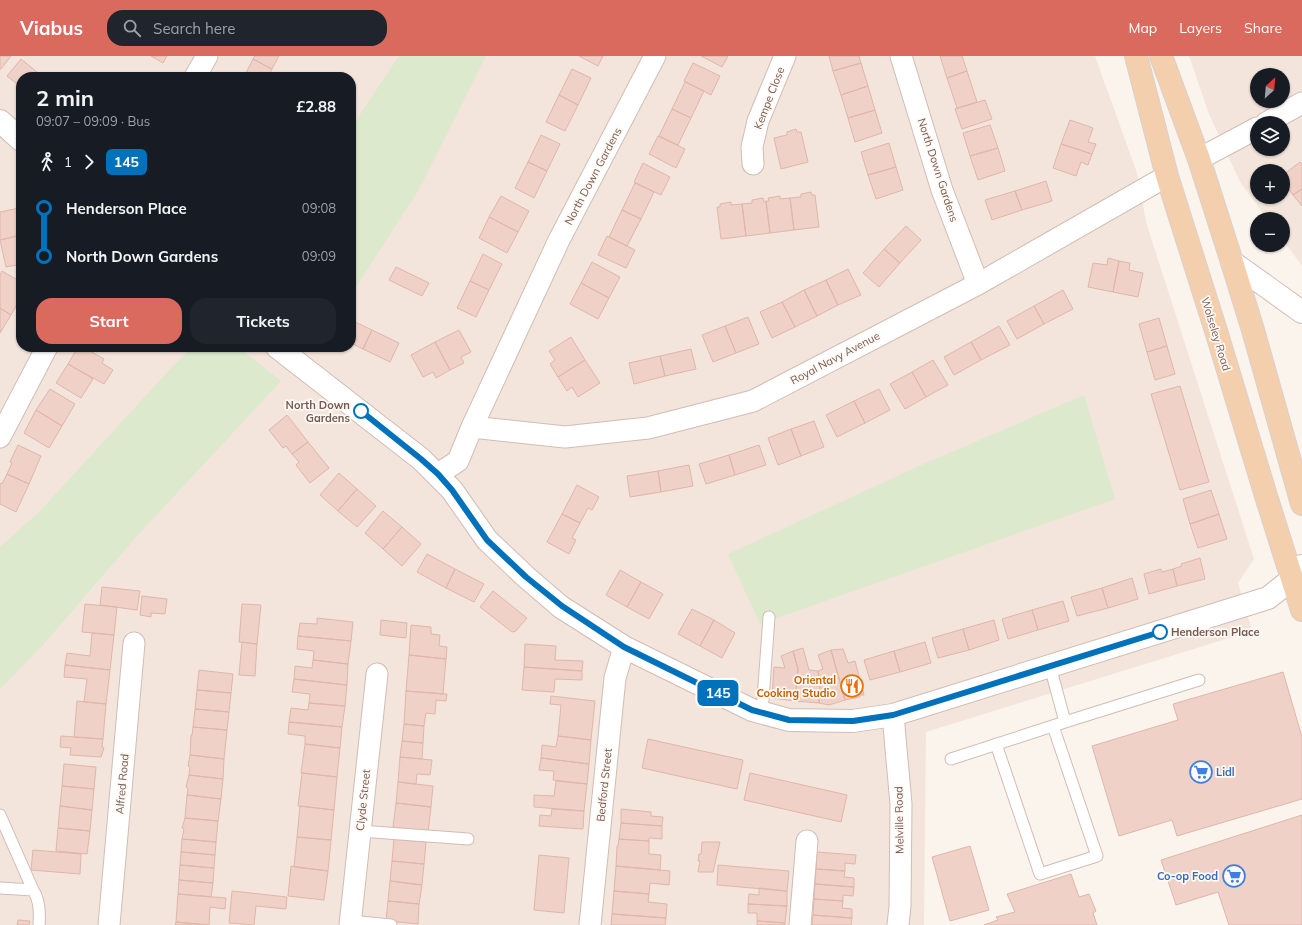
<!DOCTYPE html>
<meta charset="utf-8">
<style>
:root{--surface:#171b24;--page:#20242c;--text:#f1f3f6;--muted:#9ea1a6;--accent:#da695e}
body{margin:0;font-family:Mulish,sans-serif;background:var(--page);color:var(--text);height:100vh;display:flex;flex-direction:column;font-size:15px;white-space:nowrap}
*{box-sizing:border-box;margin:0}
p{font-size:13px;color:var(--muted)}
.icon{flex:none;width:22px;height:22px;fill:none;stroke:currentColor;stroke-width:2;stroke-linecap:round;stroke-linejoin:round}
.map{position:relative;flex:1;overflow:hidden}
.details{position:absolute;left:16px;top:16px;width:340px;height:280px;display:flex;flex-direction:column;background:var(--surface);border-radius:16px;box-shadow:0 1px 3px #0004}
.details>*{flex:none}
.badge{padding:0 8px;border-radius:6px;font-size:14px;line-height:26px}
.needle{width:26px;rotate:26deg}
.buttons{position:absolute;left:1250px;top:12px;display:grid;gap:8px}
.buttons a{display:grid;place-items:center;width:40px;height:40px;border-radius:50%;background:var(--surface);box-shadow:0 1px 3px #0004;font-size:20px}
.map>.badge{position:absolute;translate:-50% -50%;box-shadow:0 0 0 2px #fff}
.legs{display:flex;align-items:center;gap:6px;height:44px;padding:0 20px;font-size:13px}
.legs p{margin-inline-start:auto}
.head{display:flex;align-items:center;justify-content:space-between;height:68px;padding:0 20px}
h1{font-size:22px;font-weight:700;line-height:30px}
.action{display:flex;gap:8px;margin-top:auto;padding:8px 20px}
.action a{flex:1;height:46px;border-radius:16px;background:var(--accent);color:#fff;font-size:16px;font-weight:700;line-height:46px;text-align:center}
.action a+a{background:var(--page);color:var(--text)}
ul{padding:0 20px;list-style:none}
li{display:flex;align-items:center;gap:14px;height:48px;font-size:15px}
li i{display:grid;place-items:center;width:6px;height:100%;margin:0 5px;background:currentColor}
li i::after{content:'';width:10px;height:10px;margin:-5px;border:3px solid;border-radius:50%;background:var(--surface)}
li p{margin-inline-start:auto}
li:first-child i{background:linear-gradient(#0000 50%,currentColor 0)}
li:last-child i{background:linear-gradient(currentColor 50%,#0000 0)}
header{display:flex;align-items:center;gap:24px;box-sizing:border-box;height:56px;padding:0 20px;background:var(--accent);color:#fff}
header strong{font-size:19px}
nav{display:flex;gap:22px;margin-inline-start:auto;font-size:14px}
.search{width:280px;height:36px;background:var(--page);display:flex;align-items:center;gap:10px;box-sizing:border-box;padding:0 14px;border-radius:16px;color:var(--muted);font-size:15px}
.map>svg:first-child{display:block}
</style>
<header>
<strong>Viabus</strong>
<div class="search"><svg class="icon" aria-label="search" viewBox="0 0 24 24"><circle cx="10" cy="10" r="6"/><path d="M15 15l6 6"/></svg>Search here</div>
<nav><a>Map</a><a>Layers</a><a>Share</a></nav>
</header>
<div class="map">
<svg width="1302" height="869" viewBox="0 0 1302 869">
<rect width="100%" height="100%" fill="#fbf4ed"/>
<path fill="#f3e5dc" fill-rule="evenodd" d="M0,0H1095L1137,117L1146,166L1254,503L1238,527L1252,575L926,676L924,869H0ZM21,21H351V291H21Z
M1189,0H1302V210L1283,184V163H1267L1240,126L1209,58ZM1257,19H1283V45H1257ZM1257,67H1283V93H1257ZM1257,115H1283V141H1257Z"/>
<path fill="#dce9cc" d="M399,0H486L418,135L351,239V72Z
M193,291H238L281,325L137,480L43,589L0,633V491L40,455L173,310Z
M1084,339L1115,443L760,568L728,498L919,410Z"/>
<path fill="#efd1c7" stroke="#e0b6a9" d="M0,0H11L1,13H0Z
M151,0H167L163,7Z
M255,0H279L272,13L253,3Z
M579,0H603L598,10Z
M701,0H728L722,11Z
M829,0H859L861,7L833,15Z
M940,0H962L967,15L947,22Z
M21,3L43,21H21V31L7,20Z
M253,3L272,13L268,21H244Z
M693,7L720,20L711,39L684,25Z
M861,7L868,30L841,39L833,15Z
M572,13L591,22L578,49L559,39Z
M967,15L977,46L957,52L947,22Z
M685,26L704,35L691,62L672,53Z
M868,30L875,54L848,62L841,39Z
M559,39L578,49L565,75L546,66Z
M985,44L992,63L962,73L955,53Z
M672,53L691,62L678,89L659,80Z
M875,54L882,77L855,86L848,62Z
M1070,64L1093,72L1088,86L1096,88L1092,98L1061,88Z
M990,69L998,92L970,100L963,77Z
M796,73L797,76H801L808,106L781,113L774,82L787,79V76Z
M541,79L560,88L547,115L528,106Z
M658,80L685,93L676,112L649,98Z
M889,87L896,111L868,119L861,96Z
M1061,88L1092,98L1088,109L1081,106L1076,120L1053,112Z
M998,92L1005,115L978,124L970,100Z
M528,106L547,115L534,142L515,132Z
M1300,106L1302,108V133L1293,139L1283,126V119Z
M643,107L670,121L661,139L634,126Z
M896,111L903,134L876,143L868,119Z
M1046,125L1052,145L1022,154L1015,135Z
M635,127L654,136L641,163L622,154Z
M1302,133V150L1293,139Z
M1015,135L1022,154L992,164L985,144Z
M811,136L812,139H815L819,171L794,174L790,142L801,141V138Z
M501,140L529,155L518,176L489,161Z
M780,140V143L790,142L794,174L770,177L766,145H769L768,142Z
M763,142L764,146L766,145L770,177L746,180L742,148L752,147V144Z
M731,146V149L742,148L746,180L721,183L717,151H720V148Z
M19,152L21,161V179L0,184V156Z
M622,154L641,163L627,190L609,181Z
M489,161L518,176L507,197L479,182Z
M906,170L921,184L900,207L884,193Z
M21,179V208L6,211L0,184Z
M607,180L635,194L626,212L598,199Z
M884,193L900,207L879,231L863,217Z
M483,198L502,208L489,234L470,225Z
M1108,202L1119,205L1113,236L1088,231L1093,207L1107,209Z
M1119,205L1130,207L1129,214L1143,217L1138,241L1113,236Z
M592,206L620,221L609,242L581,227Z
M396,211L429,227L422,240L389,224Z
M848,213L861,239L838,249L826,224Z
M2,215L21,226V241L11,259L0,252V219Z
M826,224L838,249L817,260L804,234Z
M470,225L489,234L476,261L457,252Z
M581,227L609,242L598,263L570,248Z
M804,234L817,260L795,271L782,246Z
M1063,234L1073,253L1044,268L1034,250Z
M782,246L795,271L772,282L760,256Z
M1034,250L1044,268L1017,283L1007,265Z
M0,252L11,259L0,277Z
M748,261L759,288L736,297L725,270Z
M1159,262L1167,290L1147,296L1139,268Z
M351,264L372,274L363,293L351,287Z
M725,270L736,297L713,306L702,279Z
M999,270L1010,289L981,304L971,286Z
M372,274L399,287L390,306L363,293Z
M459,274L471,296L461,301L464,307L450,314L435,286Z
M571,281L585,304L558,321L550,308L555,304L549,295Z
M435,286L450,314L436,322L433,316L423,321L411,299Z
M971,286L981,304L954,319L944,301Z
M1167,290L1175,318L1155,324L1147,296Z
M78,291H83L104,303L102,307L113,314L104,328L68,308Z
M691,293L696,313L665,320L660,300Z
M660,300L665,320L634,328L629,307Z
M585,304L600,327L578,341L572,331L567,335L558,321Z
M933,304L948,329L926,341L912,316Z
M68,308L93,323L81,342L56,327Z
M912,316L926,341L905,353L890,328Z
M1180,330L1209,426L1180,434L1151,338Z
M50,333L75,348L62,370L36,354Z
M879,333L890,354L865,367L854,345Z
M854,345L865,367L837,381L826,359Z
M36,354L62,370L49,392L24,377Z
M287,359L308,386L292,398L286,390L283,392L269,374Z
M814,365L824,391L801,400L791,373Z
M791,373L801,400L778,409L768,382Z
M308,386L329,412L310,427L296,409L299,406L292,398Z
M18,389L41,400L29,428L7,418L12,407L10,406Z
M759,389L766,409L735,419L729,399Z
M729,399L735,419L706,428L699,408Z
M689,409L693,430L661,436L658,415Z
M658,415L661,436L630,441L627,420Z
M339,417L357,433L338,455L320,439Z
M7,418L29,428L16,456L0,448V429L1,427L2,428Z
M577,429L599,441L592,454L588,452L580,467L562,458Z
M357,433L376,450L357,471L338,455Z
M1211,434L1219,458L1190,468L1183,443Z
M383,455L402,471L383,493L365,477Z
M562,458L580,467L572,482L576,484L569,498L547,486Z
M1219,458L1227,483L1198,492L1190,468Z
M402,471L421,488L402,510L383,493Z
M427,498L455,513L446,532L417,516Z
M1200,502L1205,523L1177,530L1173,513L1182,510L1181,508Z
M455,513L484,528L474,546L446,532Z
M1161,513L1162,516L1173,513L1177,530L1149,538L1144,518Z
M620,514L641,526L627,551L606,539Z
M1132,522L1138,543L1108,552L1102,532Z
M641,526L663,538L649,563L627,551Z
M102,531L140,535L137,554L100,549Z
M1102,532L1108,552L1077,560L1071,541Z
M493,535L527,562L516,575L512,576L480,551Z
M142,540L167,543L165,558L151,557V561L140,559Z
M1063,545L1069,565L1038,574L1032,554Z
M85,548L117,551L114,579L82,576Z
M242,548L261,549L257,588L239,586Z
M692,553L714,564L700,590L678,578Z
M1032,554L1038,574L1008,583L1002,563Z
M317,562L353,566L351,585L298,580L300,567L317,568Z
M381,564L407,567L406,582L380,579Z
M714,564L735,577L722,602L700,590Z
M994,564L999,584L969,594L963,573Z
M411,569L431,571V578L440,579L439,590L447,591L446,603L409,599Z
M963,573L969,594L938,602L932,582Z
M92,577L114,579L110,614L65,609L67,597L90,600Z
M298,580L351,585L348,608L313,604L314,595L297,593Z
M242,586L257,588L255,620L239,619Z
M925,586L931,607L900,616L894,595Z
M525,588L556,590L555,604L583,605L582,615L524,611Z
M803,592L809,614L818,615L820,632L819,647L795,645L798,613L793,595Z
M843,593L848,607L855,605L864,639H860V641L845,644L831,594Z
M831,594L845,644L829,649L819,647L820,632L818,615L823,613L818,599Z
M793,595L798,613L795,645L772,642L774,611L785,612L781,600Z
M894,595L900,616L870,624L864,604Z
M409,599L446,603L443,638L406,635Z
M313,604L348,608L347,629L294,623L295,610L312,612Z
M65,609L110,614L106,648L84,646L87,623L64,621Z
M524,611L582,615V624L555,623L554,636L522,634Z
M199,614L233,618L231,637L197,634Z
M1283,616L1302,681V743L1177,780L1172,764L1119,780L1092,690L1178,664L1173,648Z
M294,623L347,629L345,650L309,647L310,638L292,636Z
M197,634L231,637L229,656L195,653Z
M406,635L447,638L446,645L436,644L435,658L426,657L424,670L404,668Z
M551,640L595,645L591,684L558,680L561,649L550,648Z
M77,645L106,648L103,683L74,681Z
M309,647L345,650L342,671L289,666L291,652L308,654Z
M195,653L229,656L227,674L193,671Z
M289,666L342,671L340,692L305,688V680L288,678Z
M404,668L424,670L423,687L402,685Z
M193,671L227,674L224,703L190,699L191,679H192Z
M61,680L103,683L102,691L104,692L101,701L70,699L71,692L60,691Z
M558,680L591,684L589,708L541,702L542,689L556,691Z
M648,683L743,704L737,733L642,712Z
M402,685L423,687L422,703L400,701Z
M305,688L340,692L337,721L301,717Z
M190,699L224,703L223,723L189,719L190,711L188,710Z
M400,701L432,704L430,719L417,718L416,728L398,726Z
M541,702L589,708L587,728L553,724L554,715L539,714Z
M64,708L96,711L94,733L62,730Z
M302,717L337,721L334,754L298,750Z
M750,717L847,739L841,766L744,744Z
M189,719L223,723L221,743L187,739L188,733L186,731Z
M556,725L587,728L584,755L534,751V739L554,740Z
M398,726L433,730L431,751L396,747Z
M62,730L94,733L92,754L60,750Z
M187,739L221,743L218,765L185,762Z
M396,747L431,751L428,776L393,771Z
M60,750L92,754L90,775L58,772Z
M300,750L334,754L331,784L297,781Z
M552,753L584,755L583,773L539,770L540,759L551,760Z
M621,753L651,756V760L663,761L662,770L621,767Z
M1302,759V869H1229L1218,836L1176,849L1161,804Z
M185,762L218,765L216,786L182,783L184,773L182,772Z
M621,767L662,770V783L649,782V785L619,783Z
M58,772L90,775L87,798L56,795Z
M297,781L331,784L328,815L294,811Z
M182,783L216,786L215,799L181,796Z
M394,783L426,786L424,808L392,805Z
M619,783L649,785V798L661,799L660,814L616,810L617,790H618Z
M702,786H720L713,816H698L700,805H698L699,798H701Z
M970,790L989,854L950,865L932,801Z
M33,794L81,798L80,818L31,814Z
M181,796L215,799L214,812L180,809Z
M817,796L856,799L855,808L845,807V815L816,813Z
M539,799L569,802L564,857L534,854Z
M392,805L424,808L422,829L390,825Z
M180,809L214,812L213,827L179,824Z
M718,809L789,815L787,835L717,829Z
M291,810L328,815L324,844L288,840Z
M616,810L670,815L669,829L650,827L649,838L614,835Z
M816,813L845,815L844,821L854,822V831L815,828Z
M1071,818L1079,841L1089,838L1096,855L1093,857L1097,869H984L998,864L996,861L1015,856L1007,838Z
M179,824L213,827L211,841L178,838Z
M390,825L422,829L419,848L388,845Z
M815,828L854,831L853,840L843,839V845L814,843Z
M759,832L787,835V850L748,848L749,838L759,839Z
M232,835L287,841L286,853L256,850L254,869L229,867Z
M614,835L649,838L648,846L667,848L666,862L612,858Z
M178,838L226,842L225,853L210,851L209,869L176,866Z
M814,843L843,845L842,852L852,853V862L813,859Z
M388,845L419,848L418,868L386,865Z
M748,848L787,850L785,867L757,865V857H748Z
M612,858L666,862L665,869H611Z
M813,859L852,862L851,869H812Z
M18,864L30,865L29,869H17Z
M757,865L785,867V869H757Z
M176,866L208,869H175Z"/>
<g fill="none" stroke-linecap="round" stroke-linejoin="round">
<g stroke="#d0bdb5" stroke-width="13">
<path id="service" d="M762,657L769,561
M1065,666L1199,624
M996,688L1040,818L1097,800L1053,670
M951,703L1065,666L1050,610
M0,759L33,834C40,844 40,857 39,869
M360,775L468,783
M0,832L33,834
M350,865L391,869"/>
</g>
<g stroke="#d0bdb5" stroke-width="23">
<path id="minor" d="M901,0L942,134L978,228
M195,21L207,0
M1266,67L1302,47
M1199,103L1257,72
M753,108L752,91L758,65L785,0
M472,371L565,381L648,372L753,345L978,228L1167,120
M0,381L47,291
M438,418L458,405L472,371L559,184L655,0
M893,659L901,748L900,850L898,869
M109,869L134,587
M350,869L377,618
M590,869L615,622L624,591
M800,869L807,785"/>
</g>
<g stroke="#d0bdb5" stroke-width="24">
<path id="tertiary" d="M0,65L21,84
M1232,206L1302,256
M277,291L421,403L452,434L487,484L526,521L561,551L624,591L752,654L789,664L853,665L893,659L1268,542L1292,523L1302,510"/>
</g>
<g stroke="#d9d1ce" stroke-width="24">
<path id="primary" d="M1136,0L1167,120L1217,278L1266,440L1302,554
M1161,0L1199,103L1232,206L1253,274L1302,448"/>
</g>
<use href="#service" stroke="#fff" stroke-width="11"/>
<use href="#minor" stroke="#fff" stroke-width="21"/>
<use href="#tertiary" stroke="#fff" stroke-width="22"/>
<use href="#primary" stroke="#f3cfad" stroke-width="22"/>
</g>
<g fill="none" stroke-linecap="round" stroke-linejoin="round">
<g stroke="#fff" stroke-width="9">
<path id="line-1" d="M361,355L421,403L438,418L452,434L487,484L526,521L562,550L624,591L752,654L789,664L853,665L893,659L1160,576"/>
</g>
<use href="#line-1" stroke="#0072bc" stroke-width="6"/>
</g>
<defs>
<g id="restaurant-ring" transform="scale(1.15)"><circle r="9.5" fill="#fef9f4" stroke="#e8710a" stroke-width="1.5"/><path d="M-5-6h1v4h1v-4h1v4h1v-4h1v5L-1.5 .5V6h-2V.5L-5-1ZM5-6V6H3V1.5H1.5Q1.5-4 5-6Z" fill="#e8710a"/></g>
<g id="supermarket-ring" transform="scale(1.15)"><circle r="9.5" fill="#fef9f4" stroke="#3f7fe0" stroke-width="1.5"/><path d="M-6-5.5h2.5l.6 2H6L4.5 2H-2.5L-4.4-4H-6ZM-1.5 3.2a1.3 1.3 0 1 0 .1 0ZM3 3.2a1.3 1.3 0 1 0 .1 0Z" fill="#3f7fe0"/></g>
</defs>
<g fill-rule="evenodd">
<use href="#restaurant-ring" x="852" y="630"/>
<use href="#supermarket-ring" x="1201" y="716"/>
<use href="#supermarket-ring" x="1234" y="820"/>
</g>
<g fill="#fff" stroke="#0072bc" stroke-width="2">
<circle cx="361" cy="355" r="7"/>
<circle cx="1160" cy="576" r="7"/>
</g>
<g text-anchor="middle" stroke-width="3.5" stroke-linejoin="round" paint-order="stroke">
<g font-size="11" fill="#765951" stroke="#fef9f4">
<text transform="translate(769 42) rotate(-69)" y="4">Kempe Close</text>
<text transform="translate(938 114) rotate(72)" y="4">North Down Gardens</text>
<text transform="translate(593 120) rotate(-62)" y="4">North Down Gardens</text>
<text transform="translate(1216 278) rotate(73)" y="4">Wolseley Road</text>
<text transform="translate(835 302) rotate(-28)" y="4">Royal Navy Avenue</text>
<text transform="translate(122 728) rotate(-85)" y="4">Alfred Road</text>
<text transform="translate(604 729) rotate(-84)" y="4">Bedford Street</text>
<text transform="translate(363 744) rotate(-84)" y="4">Clyde Street</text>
<text transform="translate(899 764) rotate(-91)" y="4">Melville Road</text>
</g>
<g font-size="11" font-weight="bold" fill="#765951" stroke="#fef9f4" text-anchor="end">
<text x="350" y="353">North Down<tspan x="350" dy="13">Gardens</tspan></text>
<text x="1171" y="580" text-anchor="start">Henderson Place</text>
</g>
<g font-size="11" font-weight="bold" fill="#c56008" stroke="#fef9f4" text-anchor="end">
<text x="836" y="628">Oriental<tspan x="836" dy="13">Cooking Studio</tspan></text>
</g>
<g font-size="11" font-weight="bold" fill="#366cbe" stroke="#fef9f4" text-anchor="start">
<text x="1216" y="720">Lidl</text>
<text x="1218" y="824" text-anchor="end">Co-op Food</text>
</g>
</g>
</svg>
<div class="buttons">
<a><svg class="needle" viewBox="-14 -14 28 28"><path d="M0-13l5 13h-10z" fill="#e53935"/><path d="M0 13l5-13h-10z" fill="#9ea1a6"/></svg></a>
<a><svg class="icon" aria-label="layers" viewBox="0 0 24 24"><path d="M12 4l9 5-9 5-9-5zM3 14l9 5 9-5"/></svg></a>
<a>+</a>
<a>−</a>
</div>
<b class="badge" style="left:718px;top:637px;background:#0072bc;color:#fff">145</b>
<section class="details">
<div class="head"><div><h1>2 min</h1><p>09:07 – 09:09 · Bus</p></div><b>£2.88</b></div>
<div class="legs"><svg class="icon" aria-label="walk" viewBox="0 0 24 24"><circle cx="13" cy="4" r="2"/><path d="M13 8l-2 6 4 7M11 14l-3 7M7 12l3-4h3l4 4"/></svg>1<svg class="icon" aria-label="forward" viewBox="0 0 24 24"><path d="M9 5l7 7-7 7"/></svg><b class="badge" style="background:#0072bc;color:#fff">145</b></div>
<ul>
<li><i style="color:#0072bc"></i><b>Henderson Place</b><p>09:08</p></li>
<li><i style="color:#0072bc"></i><b>North Down Gardens</b><p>09:09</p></li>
</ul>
<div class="action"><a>Start</a><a>Tickets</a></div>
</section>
</div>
